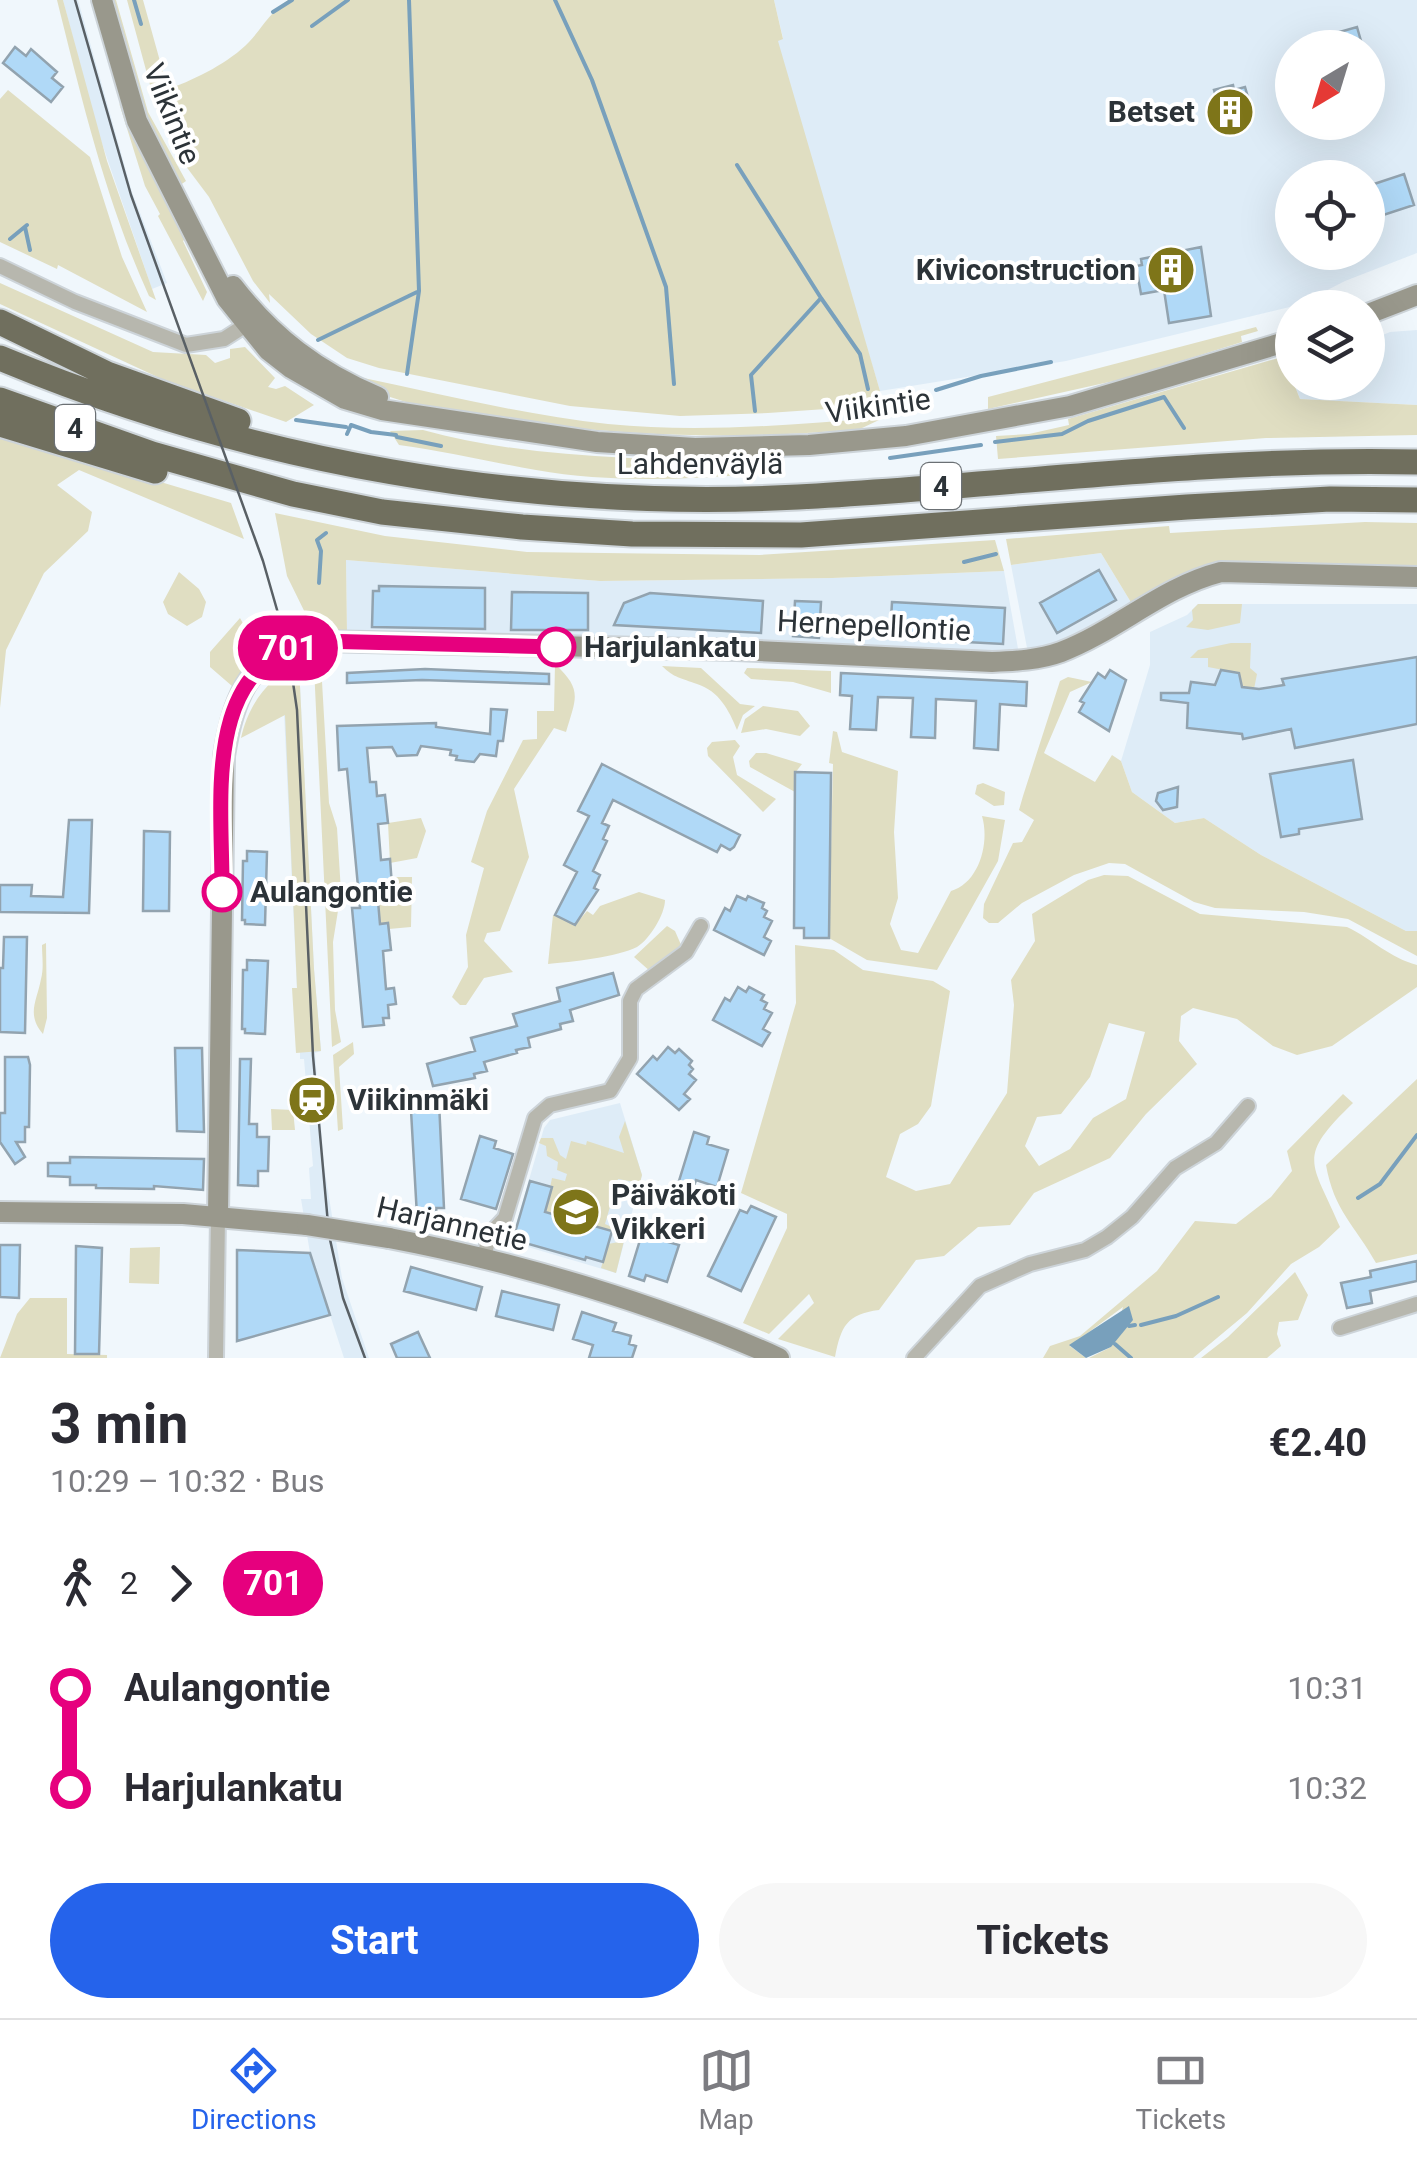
<!DOCTYPE html>
<meta charset="utf-8">
<style>
:root{--surface:#fff;--page:#f7f7f7;--text:#2b2b33;--muted:#7c7c81;--line:#e1e1e2;--accent:#2563eb}
body{margin:0;font-family:Roboto,sans-serif;background:var(--page);color:var(--text);height:100vh;display:flex;flex-direction:column;font-size:38px;white-space:nowrap}
*{box-sizing:border-box;margin:0}
p{font-size:32px;color:var(--muted)}
.icon{flex:none;width:55px;height:55px;fill:none;stroke:currentColor;stroke-width:2;stroke-linecap:round;stroke-linejoin:round}
.map{position:relative;height:1358px;overflow:hidden}
.panel{display:flex;flex-direction:column;background:var(--surface);flex:1}
.panel>*{flex:none}
.badge{padding:0 20px;border-radius:32px;font-size:35px;line-height:65px}
.needle{width:65px;rotate:218deg}
.fabs{position:absolute;left:1275px;top:30px;display:grid;gap:20px}
.fabs a{display:grid;place-items:center;width:110px;height:110px;border-radius:50%;background:var(--surface);box-shadow:0 10px 40px #0002;font-size:50px}
.map>.badge{position:absolute;translate:-50% -50%;box-shadow:0 0 0 5px #fff}
.legs{display:flex;align-items:center;gap:15px;height:110px;padding:0 50px;font-size:32px}
.legs p{margin-inline-start:auto}
.overview{display:flex;align-items:center;justify-content:space-between;height:170px;padding:0 50px}
h1{font-size:55px;font-weight:700;line-height:75px}
.cta{display:flex;gap:20px;margin-top:auto;padding:20px 50px}
.cta a{flex:1;height:115px;border-radius:60px;background:var(--accent);color:#fff;font-size:40px;font-weight:700;line-height:115px;text-align:center}
.cta a+a{background:var(--page);color:var(--text)}
ul{padding:0 50px;list-style:none}
li{display:flex;align-items:center;gap:35px;height:100px;font-size:38px}
li i{display:grid;place-items:center;width:15px;height:100%;margin:0 12px;background:currentColor}
li i::after{content:'';width:25px;height:25px;margin:-12px;border:8px solid;border-radius:50%;background:var(--surface)}
li p{margin-inline-start:auto}
li:first-child i{background:linear-gradient(#0000 50%,currentColor 0)}
li:last-child i{background:linear-gradient(currentColor 50%,#0000 0)}
.tab-bar{display:flex;justify-content:space-around;align-items:center;height:140px;border-top:2px solid var(--line);background:var(--surface);font-size:28px;color:var(--muted)}
.tab-bar a{display:grid;justify-items:center;gap:5px}
.tab-bar .active{color:var(--accent)}
.map>svg:first-child{display:block}
</style>
<div class="map">
<svg width="1417" height="1358" viewBox="0 0 1417 1358">
<rect width="100%" height="100%" fill="#f0f7fc"/>
<path fill="#deecf7" fill-rule="evenodd" d="M63,0H78L132,192L167,283L152,289L96,126Z
M774,0H1417V253L1345,281L1298,305L1066,361L880,391L788,87L777,40L783,38ZM1292,48H1368V122H1292ZM1292,178H1368V252H1292Z
M1417,330V405L1300,399L1294,383L1368,382V341L1390,332Z
M1101,553L1132,604L1062,644L1028,653L1011,565Z
M346,560L600,581L832,578L1004,571L1019,654L723,639L347,633Z
M1198,604H1417V931H1406L1261,855L1204,818L1175,823L1132,792L1121,761L1150,665V632L1187,615Z
M299,666L314,969L321,1051L315,1053L324,1166L342,1278L369,1358H344L310,1253L301,1199H311L309,1168L313,1166L304,1059H300V1054L283,691Z
M620,1103L642,1175L616,1273L511,1242L544,1128L550,1120Z"/>
<path fill="#e0dec2" fill-rule="evenodd" d="M57,0H63L107,161L156,300L149,296C106,202 82,100 57,0Z
M110,0H116L148,112L186,181L179,186L143,114Z
M127,0H143L163,72L171,88C196,79 230,62 249,42C263,27 270,12 288,0H774L783,39L778,41L880,391L855,407L768,413L680,416L570,406L379,368L347,358L311,334L269,294L270,303L253,281L209,197L176,153L156,107Z
M8,90L90,157L122,257L147,312L58,265L57,269L0,242V99Z
M119,103L186,238L183,241L207,292L203,301L158,216L160,214L145,186Z
M0,283L153,352L206,355L215,363L230,358V349L245,347L275,378L268,387L276,389L285,386L314,405L286,422L164,380L0,304Z
M1256,327L1258,331L1241,336L1242,342L1127,378L988,409V397Z
M285,332L345,372L359,377C441,394 524,415 608,424C698,433 788,425 878,418L879,420L860,429C754,439 651,437 546,425C488,419 427,412 373,391C340,377 310,358 285,332Z
M1292,354L1290,374L1300,399L1417,405V435L1266,438L998,459L996,436L1029,434L1069,425L1068,419Z
M423,430C524,458 636,458 740,463L744,475C676,480 603,482 536,470C490,462 445,451 399,445L390,431Z
M0,434L231,503L244,539L79,470L57,485L92,512L88,531L44,573L6,650L0,708Z
M275,513L385,536L527,552L760,555L995,540L1004,571L832,578L600,581L346,560L347,633H315L287,576Z
M1365,522L1417,523V571L1209,566L1179,576L1132,604L1101,553L1011,565L1006,539L1169,526L1170,533Z
M179,572L199,589L206,602L202,617L187,626L168,614L163,602Z
M1198,604H1242L1240,623L1208,630L1186,627L1193,620L1192,610Z
M240,618L256,647L232,686L210,667V652Z
M1231,643H1251L1250,668L1257,674L1254,689L1242,687L1239,673L1208,667V658H1190L1198,650Z
M321,664L329,803L337,828L341,892L333,942L335,1010L341,1042L332,1047L314,667Z
M555,664C583,690 576,698 566,732L554,728L514,789L529,857L500,931L487,933L484,941L513,972L484,978L466,1005H460L452,997L468,967L466,935L484,868L471,862L487,811L523,740L537,739V711H554Z
M299,666L314,969L321,1051L296,1053L292,988H297L285,715L241,738C248,706 268,676 299,666Z
M662,666L701,668L740,704L755,706L743,715L737,730C729,710 719,691 697,684C681,678 674,678 662,666Z
M747,668L831,671V693L793,682L751,679L744,673Z
M1068,677L1092,682L1070,692L1044,753L1095,782L1112,755L1121,761L1132,792L1175,823L1204,818L1261,855L1406,931H1417V956L1348,919L1304,912L1215,908L1194,902L1125,864L1109,863L1074,875L1022,903L998,923H989L983,918L984,904L1013,843L1022,842L1034,820L1019,810L1023,796L1060,681Z
M763,706L798,711L810,726L800,736L766,729L741,733L745,719Z
M833,731L837,732L842,752L898,771L894,832L898,898L890,924L901,950L918,953L951,891C979,883 990,843 982,816L1005,820L998,861L937,970L867,960L829,938L833,764L829,763Z
M735,740L740,746L733,757L737,775L776,799L763,812L708,756L707,748L712,742Z
M756,753H766L802,764L795,773V792L750,767L749,761Z
M983,783L1005,792L1004,805L994,806L975,794L977,785Z
M421,818L426,831L417,858L390,863L388,823Z
M1104,875L1128,876L1200,914L1347,927C1372,939 1390,958 1417,965V987L1332,1046L1297,1055L1273,1046L1237,1019L1193,1008L1181,1016L1179,1041L1197,1064L1146,1114L1110,1158L1034,1193L1010,1225L978,1227L944,1256L916,1260L879,1310C847,1314 841,1326 835,1357L778,1339L814,1303L809,1294L769,1334L743,1323L787,1228V1214L741,1193L796,1003L795,945L834,950L863,970L933,981L950,991L931,1106L918,1124L900,1134L886,1177L916,1191L950,1184L1007,1093L1014,1005L1011,980L1035,941L1032,914L1088,880ZM1109,1023L1145,1032L1126,1099L1093,1118L1070,1149L1039,1166L1025,1146L1037,1117L1061,1114L1090,1077Z
M391,877H412L411,927L389,929L388,923H380L374,902L386,900L385,887L392,886Z
M639,892L665,900C665,914 650,939 637,947C618,957 570,962 548,964L553,915L575,925L587,911L593,915L600,906Z
M667,926L675,931L682,947L651,972L634,957Z
M46,943L47,1018L43,1034C26,1014 37,1001 41,979C44,968 42,956 42,945Z
M353,1042L354,1054L339,1067L343,1129L338,1131L333,1055Z
M1417,1079V1254L1376,1263C1355,1225 1334,1211 1326,1165Z
M1343,1094L1353,1103C1295,1159 1312,1161 1340,1227L1319,1247L1291,1264L1247,1313L1193,1358H1089L1111,1347L1123,1307L1070,1346L1086,1358H1043L1050,1346L1080,1336L1157,1271L1195,1221L1236,1224L1271,1197L1292,1171L1287,1151Z
M271,1109L293,1110L295,1130H272Z
M625,1121L642,1175L640,1183L618,1179L605,1224L612,1227V1231L545,1212L552,1178L565,1181L567,1174L557,1170L558,1162L547,1156L546,1146L539,1143L541,1138H553L560,1155L566,1159L571,1141L586,1145L587,1141L624,1153L619,1137Z
M624,1241L616,1273L601,1268L608,1244Z
M160,1247L159,1284L129,1283L130,1248Z
M1295,1272L1308,1295L1298,1320L1279,1322L1277,1334L1281,1346L1267,1358H1201L1228,1337Z
M30,1298H67V1354L107,1355V1358H0L17,1314Z"/>
<path fill="#78a0bc" d="M1129,1306L1133,1320L1111,1347L1086,1358L1069,1345Z"/>
<g fill="none" stroke-linecap="round" stroke-linejoin="round">
<path stroke="#78a0bc" stroke-width="4" d="M134,0L141,24
M555,0L592,80L666,287L674,384
M273,12L292,0
M312,26L348,0
M737,165L821,298L751,375L755,411
M25,227L30,250
M10,239L27,225
M821,298L860,354L868,389
M318,340L417,292
M407,374L419,291L409,0
M936,390L981,376L1051,362
M296,420L346,427
M347,434L351,425L371,432L396,435
M397,437L441,446
M995,442L1062,434L1088,421L1164,397L1184,428
M890,458L981,445
M964,562L996,554
M319,583L321,551L317,540L326,533
M1358,1198L1380,1184L1417,1135
M1141,1325L1176,1316L1218,1297
M1129,1326L1135,1325
M1115,1344L1131,1358"/>
</g>
<path fill="#b0d9f7" stroke="#92a3af" stroke-width="2.5" d="M1357,27L1363,48H1297V44Z
M15,47L26,56L31,49L57,72L52,78L63,87L51,102L3,63Z
M1233,85L1234,90L1245,87L1249,101L1244,102L1248,119L1224,126L1214,90Z
M1404,174L1414,205L1368,220V186Z
M1201,247L1211,316L1169,323L1164,290L1141,294L1136,266L1142,265L1141,259Z
M1099,570L1116,600L1057,633L1040,603Z
M379,586L485,588V629L372,627L373,591H379Z
M512,592L588,593V630H511Z
M650,593L763,601L761,633L614,625L624,603Z
M795,601L821,602L819,638L793,636Z
M892,602L1005,608L1003,644L890,638Z
M1417,657V724L1295,748L1291,729L1243,739L1242,734L1187,728L1188,703L1161,700V693H1189L1191,682L1215,685L1221,670L1239,673L1242,687L1259,689L1284,685L1282,679Z
M425,669L549,674V684L422,680L347,683V673Z
M1110,670L1126,680L1109,731L1079,712L1084,703L1080,701L1098,673L1105,678Z
M841,673L1027,682L1026,706L1000,704L998,750L974,748L976,701L936,699L935,738L911,737L913,698L878,697L876,730L850,729L852,696L840,695Z
M491,709L507,710L503,741H498L496,756L480,754L474,762L456,760L457,756L450,755L451,750L421,746L417,755L397,756L392,747L367,748L370,782H376L377,796L385,795L388,823L378,824L381,860L390,859L392,886L385,887L386,901H378L380,924L388,923L391,950L383,951L386,989L394,988L396,1004L388,1005L389,1018H383L384,1025L363,1027L352,908H360L347,769L339,770L337,726L436,723V727L490,734Z
M1353,760L1362,819L1299,829V834L1281,837L1270,774Z
M602,764L740,835L734,847L730,850L721,845L717,852L613,800L602,823L609,826L603,839L607,841L593,871L600,875L594,888L598,890L575,925L555,915L577,872L564,865L589,816L578,811Z
M795,772L831,773L829,938H804V928H794Z
M1178,787L1177,807L1163,810L1156,801L1158,793Z
M69,820H92L89,913L0,912V885H32L31,896L63,897Z
M144,831L170,832L169,911H143Z
M247,851L267,852L265,925L245,924V920H242L243,861H247Z
M737,896L746,900L748,896L764,903L762,908L767,911L764,917L772,921L764,937L771,941L764,955L714,930L725,908L730,911Z
M4,937H27L25,1033L0,1032V968H3Z
M247,960L268,961L265,1034L245,1033V1029H242L243,970H247Z
M613,973L619,995L570,1010L573,1021L560,1024L561,1029L528,1038L530,1047L516,1050L517,1053L484,1062L487,1071L474,1074L475,1078L433,1086L427,1064L475,1051L471,1038L517,1026L513,1014L560,1001L557,988Z
M738,987L746,992L749,987L764,995L761,1000L767,1003L764,1009L772,1013L763,1029L770,1033L762,1046L713,1020L725,998L730,1001Z
M668,1047L675,1053L679,1049L692,1061L689,1065L693,1069L689,1074L696,1080L684,1094L690,1099L679,1110L637,1074L653,1056L657,1060Z
M175,1048H202L204,1132L177,1131Z
M5,1057H28L30,1065L29,1127H25V1142H16L25,1157L15,1164L0,1142V1113H5Z
M240,1059H251L249,1124H257V1137H269L268,1171H258V1186L238,1185Z
M410,1093L439,1102L444,1208H436L437,1216H417Z
M694,1132L709,1137L707,1144L728,1150L717,1187L696,1180L694,1186L679,1181Z
M480,1136L496,1141L494,1148L513,1154L496,1209L461,1199Z
M70,1157L204,1159L203,1190L154,1186V1189L96,1188V1185H70V1177L48,1176V1163H70Z
M530,1181L552,1187L545,1212L612,1231L603,1262L586,1257L585,1260L525,1243L526,1240L514,1236Z
M751,1206L776,1217L741,1291L708,1276L740,1210L747,1213Z
M644,1227L659,1232L657,1239L679,1245L667,1282L646,1275L644,1281L629,1276Z
M0,1245H20L19,1298L0,1297Z
M76,1246L102,1248L99,1354H75Z
M237,1250L310,1253L330,1315L237,1341Z
M1417,1261V1281L1370,1291L1372,1303L1347,1308L1341,1283L1371,1277L1370,1271Z
M411,1267L482,1287L476,1310L404,1291Z
M502,1291L559,1305L553,1330L496,1316Z
M582,1312L616,1323L613,1331L631,1336L629,1344L636,1346L632,1358H589L593,1345L573,1339Z
M418,1332L430,1358H397L391,1344Z"/>
<g fill="none" stroke-linecap="round" stroke-linejoin="round">
<g stroke="#cdd4d9" stroke-width="18">
<path id="street" d="M0,266L75,302L186,345L224,339L252,321
M484,1259L489,1235L505,1218L535,1118L550,1105L610,1091L630,1058V1001L636,989L686,952L701,926
M1340,1328L1417,1304
M216,1358L218,1216
M914,1358L980,1286L1030,1264L1085,1250L1107,1237L1132,1217L1175,1168L1216,1143L1248,1106"/>
</g>
<g stroke="#cdd4d9" stroke-width="24">
<path id="secondary" d="M102,0L137,121L227,299L268,350L291,368L345,399L382,410L597,442L695,448L809,445L906,436L1070,406L1292,340
M233,286C272,337 318,372 378,397
M1368,314L1417,295
M0,1212L183,1214L307,1225
M218,1216L224,756C233,696 251,650 319,641L736,650L992,662C1016,661 1039,660 1061,652C1118,630 1162,587 1221,572L1417,577
M389,1238C517,1262 661,1305 779,1358"/>
</g>
<g stroke="#cdd4d9" stroke-width="29">
<path id="highway" d="M0,322L107,374L238,421
M0,358C249,462 528,511 798,497C1005,486 1210,457 1417,462
M0,400L152,454L293,494L382,512L522,527L632,534L801,535L1187,507L1330,499L1417,500
M0,424L155,471"/>
</g>
<use href="#street" stroke="#b7b7ae" stroke-width="14"/>
<use href="#secondary" stroke="#99988c" stroke-width="20"/>
<use href="#highway" stroke="#706f5e" stroke-width="25"/>
<path stroke="#596065" stroke-width="2.5" d="M75,0L131,195L263,561L288,648L297,710L313,1056L329,1235L343,1298L365,1358"/>
<g stroke="#cdd4d9" stroke-width="24" stroke-linecap="butt">
<path id="secondary-bridge" d="M307,1225L389,1238"/>
</g>
<use href="#secondary-bridge" stroke="#99988c" stroke-width="20"/>
</g>
<g fill="none" stroke-linecap="round" stroke-linejoin="round">
<g stroke="#fff" stroke-width="22">
<path id="line-1" d="M222,892C223,803 199,659 319,641L556,647"/>
</g>
<use href="#line-1" stroke="#e6007e" stroke-width="15"/>
</g>
<defs>
<g id="building-disc" transform="scale(2.5)"><circle r="9.5" fill="#7e7519" stroke="#fff"/><path d="M-4-6H4V6H1V3H-1V6H-4ZM-2.5-4.3h1.7v1.8h-1.7ZM.8-4.3h1.7v1.8H.8ZM-2.5-1h1.7V.8h-1.7ZM.8-1h1.7V.8H.8Z" fill="#fff"/></g>
<g id="station-disc" transform="scale(2.5)"><circle r="9.5" fill="#7e7519" stroke="#fff"/><path d="M-3-6H3Q5-6 5-4V2Q5 4 3 4L4.5 6H3L1.5 4h-3L-3 6H-4.5L-3 4Q-5 4-5 2V-4Q-5-6-3-6ZM-3.5-4v3h7v-3ZM-3.5 1v1.5H-2V1ZM2 1v1.5H3.5V1Z" fill="#fff"/></g>
<g id="school-disc" transform="scale(2.5)"><circle r="9.5" fill="#7e7519" stroke="#fff"/><path d="M0-5L7-2L0 1L-7-2ZM-4 1L0 2.5L4 1V4Q0 6-4 4Z" fill="#fff"/></g>
</defs>
<g fill-rule="evenodd">
<use href="#building-disc" x="1230" y="112"/>
<use href="#building-disc" x="1171" y="270"/>
<use href="#station-disc" x="312" y="1100"/>
<use href="#school-disc" x="576" y="1212"/>
</g>
<g fill="#fff" stroke="#e6007e" stroke-width="5">
<circle cx="556" cy="647" r="18"/>
<circle cx="222" cy="892" r="18"/>
</g>
<g text-anchor="middle" stroke-width="8" stroke-linejoin="round" paint-order="stroke">
<g fill="#fff" stroke="#6b7074" stroke-width="2.5">
<rect x="55" y="405" width="40" height="46" rx="8"/>
<rect x="921" y="463" width="40" height="46" rx="8"/>
</g>
<g font-size="28" font-weight="bold" fill="#2c3338">
<text x="75" y="438">4</text>
<text x="941" y="496">4</text>
</g>
<g font-size="30" font-weight="bold" fill="#2c3338" stroke="#fff" text-anchor="end">
<text x="1195" y="122">Betset</text>
<text x="1136" y="280">Kiviconstruction</text>
<text x="347" y="1110" text-anchor="start">Viikinmäki</text>
<text x="611" y="1205" text-anchor="start">Päiväkoti<tspan x="611" dy="34">Vikkeri</tspan></text>
</g>
<g font-size="30" fill="#2c3338" stroke="#fff">
<text transform="translate(172 114) rotate(68)" y="10">Viikintie</text>
<text transform="translate(878 406) rotate(-8)" y="10">Viikintie</text>
<text x="700" y="474">Lahdenväylä</text>
<text transform="translate(874 626) rotate(3)" y="10">Hernepellontie</text>
<text transform="translate(452 1224) rotate(13)" y="10">Harjannetie</text>
</g>
<g font-size="30" font-weight="bold" fill="#2c3338" stroke="#fff" text-anchor="start">
<text x="584" y="657">Harjulankatu</text>
<text x="250" y="902">Aulangontie</text>
</g>
</g>
</svg>
<div class="fabs">
<a><svg class="needle" viewBox="-14 -14 28 28"><path d="M0-13l5 13h-10z" fill="#e53935"/><path d="M0 13l5-13h-10z" fill="#7c7c81"/></svg></a>
<a><svg class="icon" aria-label="locate" viewBox="0 0 24 24"><circle cx="12" cy="12" r="6"/><path d="M12 2v4M12 18v4M2 12h4M18 12h4"/></svg></a>
<a><svg class="icon" aria-label="layers" viewBox="0 0 24 24"><path d="M12 4l9 5-9 5-9-5zM3 14l9 5 9-5"/></svg></a>
</div>
<b class="badge" style="left:288px;top:648px;background:#e6007e;color:#fff">701</b>
</div>
<section class="panel">
<div class="overview"><div><h1>3 min</h1><p>10:29 – 10:32 · Bus</p></div><b>€2.40</b></div>
<div class="legs"><svg class="icon" aria-label="walk" viewBox="0 0 24 24"><circle cx="13" cy="4" r="2"/><path d="M13 8l-2 6 4 7M11 14l-3 7M7 12l3-4h3l4 4"/></svg>2<svg class="icon" aria-label="forward" viewBox="0 0 24 24"><path d="M9 5l7 7-7 7"/></svg><b class="badge" style="background:#e6007e;color:#fff">701</b></div>
<ul>
<li><i style="color:#e6007e"></i><b>Aulangontie</b><p>10:31</p></li>
<li><i style="color:#e6007e"></i><b>Harjulankatu</b><p>10:32</p></li>
</ul>
<div class="cta"><a>Start</a><a>Tickets</a></div>
</section>
<nav class="tab-bar">
<a class="active"><svg class="icon" aria-label="directions" viewBox="0 0 24 24"><path d="M12 3l9 9-9 9-9-9zM9 14v-3h6M13 9l2 2-2 2"/></svg>Directions</a>
<a><svg class="icon" aria-label="map" viewBox="0 0 24 24"><path d="M3 6l6-2 6 2 6-2v14l-6 2-6-2-6 2zM9 4v14M15 6v14"/></svg>Map</a>
<a><svg class="icon" aria-label="tickets" viewBox="0 0 24 24"><path d="M3 7h18v10H3zM15 7v10"/></svg>Tickets</a>
</nav>
